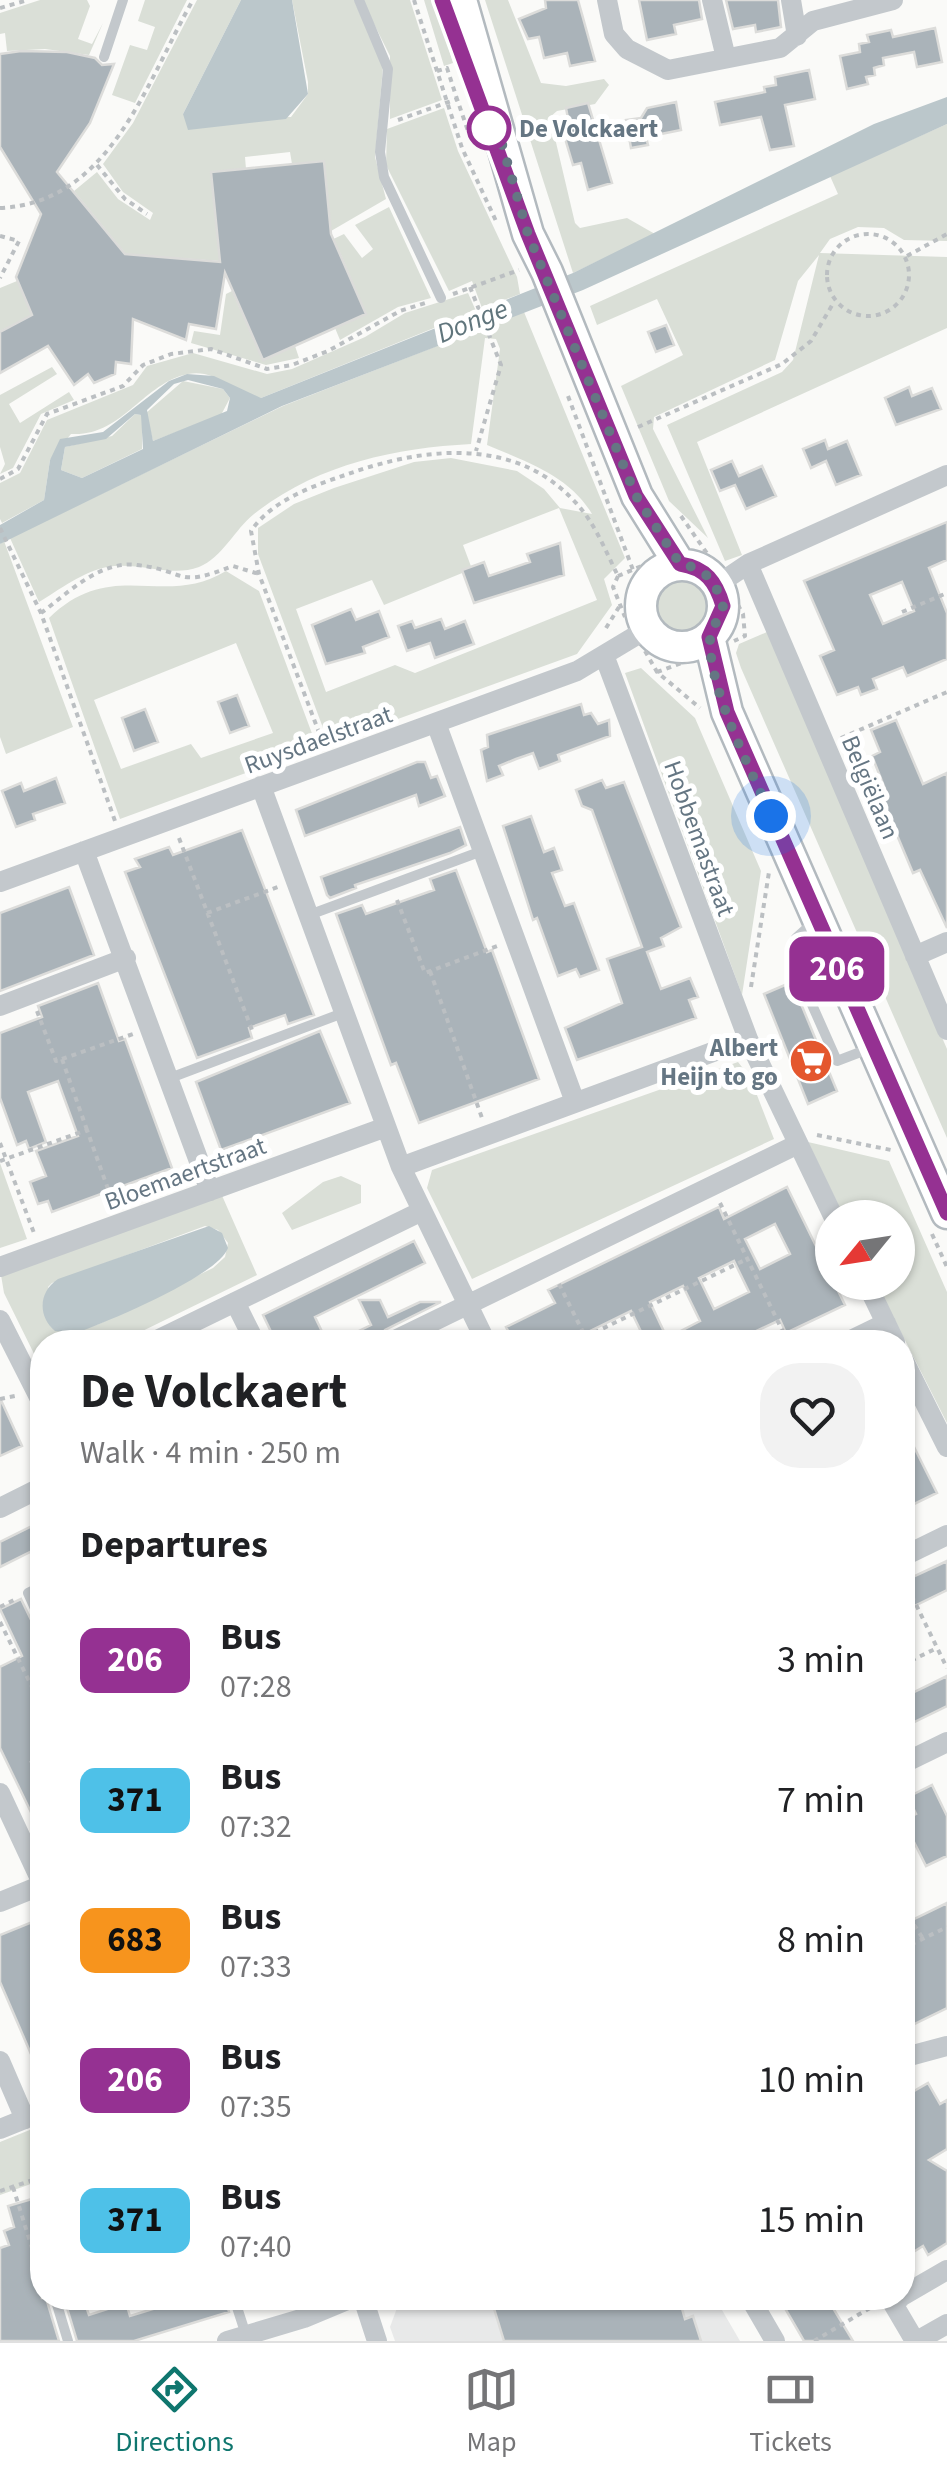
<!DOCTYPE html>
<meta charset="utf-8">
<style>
:root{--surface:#fff;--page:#f2f2f2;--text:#202124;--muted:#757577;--line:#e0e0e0;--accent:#0f766e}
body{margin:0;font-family:"Source Sans 3",sans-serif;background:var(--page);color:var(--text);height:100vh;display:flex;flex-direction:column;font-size:38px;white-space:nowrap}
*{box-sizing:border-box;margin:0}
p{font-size:32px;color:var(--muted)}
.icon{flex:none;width:55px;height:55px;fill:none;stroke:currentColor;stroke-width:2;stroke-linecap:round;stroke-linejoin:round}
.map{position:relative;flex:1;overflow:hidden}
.drawer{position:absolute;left:30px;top:1330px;width:885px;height:980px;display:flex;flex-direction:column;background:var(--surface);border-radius:40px;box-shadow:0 2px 8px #0004}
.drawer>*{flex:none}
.badge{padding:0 20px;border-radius:15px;font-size:35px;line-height:65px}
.needle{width:65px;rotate:240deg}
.controls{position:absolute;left:815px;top:1200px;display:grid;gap:20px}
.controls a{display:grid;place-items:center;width:100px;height:100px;border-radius:50%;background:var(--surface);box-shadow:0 2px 8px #0004;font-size:50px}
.you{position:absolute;width:50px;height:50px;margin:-25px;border:8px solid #fff;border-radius:50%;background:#1a73e8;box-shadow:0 0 0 15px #1a73e833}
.map>.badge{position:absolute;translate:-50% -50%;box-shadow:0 0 0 5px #fff}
h2{padding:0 50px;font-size:38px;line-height:90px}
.round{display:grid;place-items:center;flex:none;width:105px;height:105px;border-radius:40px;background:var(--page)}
.overview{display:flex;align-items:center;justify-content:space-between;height:170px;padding:0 50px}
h1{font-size:48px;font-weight:700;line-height:75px}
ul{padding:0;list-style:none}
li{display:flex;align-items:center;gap:30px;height:140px;padding:0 50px}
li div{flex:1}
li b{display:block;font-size:38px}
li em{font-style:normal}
li .badge{min-width:110px;font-weight:700;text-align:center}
.tabs{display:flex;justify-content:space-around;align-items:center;height:140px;border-top:2px solid var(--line);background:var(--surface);font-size:28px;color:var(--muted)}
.tabs a{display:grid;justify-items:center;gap:5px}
.tabs .current{color:var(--accent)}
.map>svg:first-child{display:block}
</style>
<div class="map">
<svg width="947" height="2341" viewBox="0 0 947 2341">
<rect width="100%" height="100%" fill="#fafaf8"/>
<path fill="#e8e9e9" d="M427,2298H715L740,2341H395L390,2327L397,2308Z"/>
<path fill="#dadfd7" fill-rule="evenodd" d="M40,0H87L90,6L78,39L92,44L103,23L89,55L45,49L7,51L5,33L0,34V13Z
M145,0H187L135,103L112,95L130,45L147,50L155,27L138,21Z
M197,0H241L183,114L291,117L308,94V82L292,0H354L383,67L375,157L386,199L331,231L324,161L292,164L290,152L245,157L246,169L211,173L220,261L126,254L74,191L97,172L118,199L150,220L153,213L123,192L103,164L133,123Z
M362,0H410L442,100L390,119V56Z
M424,0H435L453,63L444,66Z
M485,0H508L541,83L566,86L604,79L609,85L595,104L557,111L550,117L575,223L580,228L627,218L655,234L573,273Z
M444,108L458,151L517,277L520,294L482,308L472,281L449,291L386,165L387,129Z
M947,124V241L904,240L884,228L858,227L830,239L820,253L947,257V328L697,442L742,555L725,561L667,425L782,372L793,360L819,255L798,281L775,360L654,417L653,429L708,538L669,501L621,386L683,355L657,299L597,325L590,306L838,194L830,176Z
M389,207L431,298L398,307L340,340L335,328L366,313L339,250L327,242L344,234L362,258L373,249L355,225Z
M17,281L32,315L0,331V288Z
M232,291L262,359L295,346L299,358L266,365L191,343L194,331L220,335L226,294Z
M468,293L476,311L261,398C237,395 216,368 188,374C143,383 122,437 71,434L50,460L44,500L2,523L0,519V483L20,473L47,420L133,385L147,366L193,353L267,374L292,369L365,337L405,313Z
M524,312L625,558L604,579L612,605L577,654L329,744L258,554V528L294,504L334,488L414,462L451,458L517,471L544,489L560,508L592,514C570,476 525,461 487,445L500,349L496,339L485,338L471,444C394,448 316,465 254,514C235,529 222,558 199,567C170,578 138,561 107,567C84,571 59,590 39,602L10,538L283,406ZM559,508L597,600L415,673L395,665L326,692L296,609L372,580L384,605L472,569L463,545Z
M52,367L57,374L9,404L20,423L69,392L74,400L41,414L13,468L0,474L5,464L0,447V395Z
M183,381L223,389L230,398L221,415L153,441L146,413Z
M135,414L142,415V449L82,478L61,470L65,447L112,436Z
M4,541L73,727L6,754L0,737V544Z
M226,571L259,591L317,747L120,819L49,618C112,556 164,609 226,571ZM236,643L273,733L201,758L191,744L121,769L94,700Z
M654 606a27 27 0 1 1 54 0a27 27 0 1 1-54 0Z
M767,632L947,1049V1138L741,668L736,653L739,644Z
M641,668L695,718L761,871L742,995L625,673Z
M738,1062L750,1077L774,1139L472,1279L427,1188L432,1170Z
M808,1142L889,1161L947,1292V1423L876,1283L898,1282V1218L844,1217Z
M0,1163L27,1239L0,1248Z
M341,1176L361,1185V1203L292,1230L282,1213L323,1182Z
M220,1191L257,1275L120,1342H42V1370L4,1293L1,1275ZM205,1226L218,1230L228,1243L225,1257L213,1268L99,1324L66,1334L48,1287L52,1283Z
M42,2125V2180L0,2195V2142Z"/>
<path fill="#bbc7cb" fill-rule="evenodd" d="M241,0H292L308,94L286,119L188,130L183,114Z
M947,97V124L583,290L282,406L0,544V525L44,500L50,460L60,439L103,432L169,381L187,374L214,376L261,398L573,273L874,124ZM188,380L223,389L230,398L227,411L153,441L147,410L174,384ZM135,414L141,415L143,449L82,478L61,470L65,447L106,439Z
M209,1226L222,1233L228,1248C218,1276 107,1322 76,1333L55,1331C38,1317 38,1292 58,1279Z"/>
<path fill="#aab3b9" stroke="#dcdcda" stroke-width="2.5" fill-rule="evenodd" d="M545,0H578L595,61L570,66L567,53L544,58L539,37L528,39L519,19L546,8Z
M639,0H699L702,19L674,25L676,34L647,40Z
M726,0H778L781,27L756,32L755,25L733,29Z
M935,28L942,62L917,67L914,52L883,58L884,65L874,68L875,75L866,77L868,84L847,89L840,56L860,52L859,44L869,42L867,35L891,30L893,37Z
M21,51L67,52L95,58L102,65L114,64L90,123L57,172L125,254L220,262L211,172L324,161L331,234L366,314L263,360L225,273L216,329L189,324L186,340L133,319L131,364L116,362L115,374L94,383L88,374L74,385L48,346L0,373V332L32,315L16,277L41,214L0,147V54Z
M809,70L815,99L785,105L794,146L770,150L761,117L720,125L715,102L765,92L764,87L776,85L775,77Z
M676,102L681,130L646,137L648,145L631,148L626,120L641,118L647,108Z
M588,103L612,183L588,190L581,163L573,165L564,135L571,134L566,108Z
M666,325L674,345L656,352L648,332Z
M909,387L912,396L932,388L941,409L896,425L885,398Z
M825,440L828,449L847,441L861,475L836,485L826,461L811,468L803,449Z
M732,461L739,476L762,466L776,496L746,509L735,485L720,491L711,470Z
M947,522V560L929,568L947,613V659L907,676L903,667L873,679L877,689L861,695L858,687L837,695L820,656L834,650L804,581ZM902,582L914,611L883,624L870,595Z
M560,543L564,575L474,603L462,570L484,562L489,576L530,562L527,554Z
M351,609L356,620L379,611L389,637L363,647L365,653L326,664L312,625Z
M441,619L445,629L465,621L474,644L435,658L430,643L407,651L398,626L412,621L415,628Z
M237,695L249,726L230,733L218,702Z
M581,704L584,715L591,713L598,724L609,720L610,736L558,755L560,761L539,769L533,753L516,759L499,766L503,775L487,781L481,750L488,747L487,735Z
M145,709L158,742L134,751L122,718Z
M896,720L923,784L947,773V928L920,870L913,873L881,797L887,794L872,756L880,752L871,730Z
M417,762H425L431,778L437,776L445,796L419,806L416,795L305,836L296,810Z
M56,778L65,803L33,814L35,820L16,827L2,791L21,783L24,791Z
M602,780L606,788L624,782L681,927L661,938L664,946L647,952L661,989L690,978L698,997L689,1000L696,1018L577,1060L565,1028L622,1003L607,959L642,947L592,810L582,806L576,790Z
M531,816L544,852L554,848L562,870L552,873L565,906L574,903L599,970L580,977L576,969L558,976L537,918L533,920L503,826Z
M460,827L466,845L450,853L355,885L356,888L330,898L327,895L321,877Z
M242,830L314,1015L288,1024L285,1015L249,1028L252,1038L197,1058L125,872L140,867L135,859L169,847L173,855Z
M456,870L487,952L492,950L539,1079L419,1123L396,1063L391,1065L336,914L362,905L366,914L434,890L430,879Z
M69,887L94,955L0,991V913Z
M792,982L837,1091L808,1104L764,994Z
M98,983L119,1041L125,1039L172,1168L52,1212L48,1201L38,1204L30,1182L46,1176L36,1151L78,1136L58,1081L28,1092L46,1142L29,1149L26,1141L17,1145L0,1098V1033L42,1017L38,1006Z
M320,1031L350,1103L221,1150L196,1082Z
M787,1187L845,1305L786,1333L780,1320L733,1342H646L631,1311L582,1335L586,1342H514L506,1327L555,1303L548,1290L719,1207L724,1219ZM775,1224L790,1254L760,1269L745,1239ZM734,1261L749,1292L714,1309L699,1278ZM683,1286L700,1321L667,1338L650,1302Z
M414,1241L425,1263L315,1317L327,1342H284L281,1334L274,1338L263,1315Z
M359,1300H380L388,1317L420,1302H441L385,1330L377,1342H336L371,1325Z
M0,1398L22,1446L0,1456Z
M902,1423L937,1493L912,1505L902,1484Z
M42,1521V1546L0,1567V1542Z
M947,1561V1590L902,1612V1594L911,1590L906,1580Z
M21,1599L35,1628L42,1633V1757L31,1762L42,1785V1835L0,1748V1667L22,1656L0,1609Z
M947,1676V1706L902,1728V1698Z
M932,1785L947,1816V1856L926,1866L903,1820L916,1814L908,1797Z
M947,1903V2008L902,2030V1999L911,1995L902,1979V1925Z
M42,1918V2049L31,2054L0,1982V1935Z
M928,2083L940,2104L947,2100V2149L929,2160L947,2171V2243L928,2255L923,2246L902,2259V2098Z
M42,2196V2298H46L59,2341H0V2248L9,2245L4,2231L14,2227L8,2206Z
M64,2298H83L89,2315L126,2303L130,2316L189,2298H225L229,2312L134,2341H77Z
M505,2298H679L685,2319L693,2316L701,2341H504L492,2302Z
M779,2298H827L853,2341H804Z"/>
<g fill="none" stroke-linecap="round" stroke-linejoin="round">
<g stroke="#b3babf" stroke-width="35">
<path id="secondary" d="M461,0L528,234L547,272L637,496L680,565
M641 606a41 41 0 1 1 82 0a41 41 0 1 1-82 0Z
M709,637L727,712L947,1213"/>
</g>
<path stroke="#bbbfc2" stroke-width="4" stroke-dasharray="5 5" stroke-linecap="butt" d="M414,0L462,148L496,221
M0,8L28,0
M437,71L447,68L457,99
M398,120L457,99L468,131L471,130
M97,165L125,199L147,214
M0,208C111,203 146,82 193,0
M827 275a41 41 0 1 1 82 0a41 41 0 1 1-82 0Z
M0,236L19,241L0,278
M907,256L947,234
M470,287L501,365L476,451
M453,294L519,270
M568,396L633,570
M638,427L782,364L811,341L834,302
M0,479L18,469L47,414L123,386L143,365L171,354L211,349L267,369L292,365L328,351L400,311L425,303
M681,516L713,562
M0,528L41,613L115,821
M618,576L613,587L625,617
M618,576L651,562
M733,596L743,614L745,636L734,641
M902,612L947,593
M41,613C68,593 100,560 137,565C189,571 174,589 233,566L259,574
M606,628L619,607
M645,651L657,672L700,708
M657,672L690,660
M841,738L947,692
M323,743L259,574L251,531C272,500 313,486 348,474C424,447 516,436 576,503C595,523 606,552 618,576
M179,838L252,1030
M397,900L425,973L497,946
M207,913L278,887
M430,971L482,1118
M751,987L769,872
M37,1011L56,1061L62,1059L87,1130
M62,1059L133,1034
M817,1135L891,1150
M0,1143L34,1233
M0,1161L87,1130L113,1203
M720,1203L788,1342
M932,1234L947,1267
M559,1284L588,1342
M585,1337L747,1259
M0,1399L15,1396
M903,1578L947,1668
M0,1607L14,1600
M0,1622L42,1707
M902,1665L937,1648
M903,1908L922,1937
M37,1910L42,1924
M902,1949L947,1927
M13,2187L42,2280
M0,2191L42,2177
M814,2341L875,2305"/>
<path stroke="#c3c8cc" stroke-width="10" d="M359,0L388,69L380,152L384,177L441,298
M104,57L123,0
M309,915L482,851
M815,921L796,938L794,964L837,1061L871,1048
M170,1078L343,1013
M42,1586L28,1593L42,1624
M55,2298L68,2341
M234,2298L246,2335"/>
<path stroke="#c3c8cc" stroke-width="20" d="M607,0L614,34L627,49L668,70L780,48L813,21L893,0
M712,0L726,58
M791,0L797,36
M947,475L748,564L947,1030
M717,585L748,564
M604,655L748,1039L834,1218
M436,723L575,1102
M261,786L401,1167L486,1342
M84,851L210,1191
M0,882L577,671L647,629
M915,956L947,942
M0,1006L126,958
M401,1167L748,1039
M0,1267L386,1127
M866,1282L895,1342
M235,1302L255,1342
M0,1320L42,1403
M153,1342L422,1211
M391,1342L798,1144
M847,1342L886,1323
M902,1357L947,1447
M0,1508L42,1487
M902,1557L947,1535
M902,1764L947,1742
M0,1793L42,1883
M0,1902L42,1885
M902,2058L947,2046
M0,2061L25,2119
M0,2129L42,2112
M902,2296L947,2270
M363,2298L377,2341
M750,2298L775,2341
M900,2298L892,2302L915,2341
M227,2341L304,2318L352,2298
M917,2341L947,2324"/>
<use href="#secondary" stroke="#fff" stroke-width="30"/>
</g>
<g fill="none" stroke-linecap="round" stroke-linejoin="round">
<g stroke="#fff" stroke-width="22">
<path id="line" d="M442,0L528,234L636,496L680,564C706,568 716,582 723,606L709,637L727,712L947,1213"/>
</g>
<use href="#line" stroke="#953192" stroke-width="15"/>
<path stroke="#657683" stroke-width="10" stroke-dasharray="0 18" d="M489,128L495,120L528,234L636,496L680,564C706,568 716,582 723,606C720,616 710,632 710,640C709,690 751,770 771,816"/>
</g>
<defs>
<g id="supermarket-disc" transform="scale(2.25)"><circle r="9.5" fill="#e4572e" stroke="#fff"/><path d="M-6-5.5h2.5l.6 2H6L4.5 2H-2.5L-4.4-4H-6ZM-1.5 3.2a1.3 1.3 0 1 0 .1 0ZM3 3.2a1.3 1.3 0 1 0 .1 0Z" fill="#fff"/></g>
</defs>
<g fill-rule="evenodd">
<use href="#supermarket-disc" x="811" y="1061"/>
</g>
<circle fill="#fff" stroke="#953192" stroke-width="5" cx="489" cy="128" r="20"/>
<g text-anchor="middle" stroke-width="10" stroke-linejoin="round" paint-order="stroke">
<g font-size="25" font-weight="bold" fill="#657683" stroke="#fff" text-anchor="start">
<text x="519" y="137">De Volckaert</text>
</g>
<g font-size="25" fill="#657683" stroke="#fff">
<text transform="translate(318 739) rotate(-20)" y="9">Ruysdaelstraat</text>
<text transform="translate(871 787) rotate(67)" y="9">Belgiëlaan</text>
<text transform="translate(700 838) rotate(70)" y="9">Hobbemastraat</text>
<text transform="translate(185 1173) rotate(-20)" y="9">Bloemaertstraat</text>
</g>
<g font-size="25" font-weight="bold" fill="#657683" stroke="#fff" text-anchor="end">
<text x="778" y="1056">Albert<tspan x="778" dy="29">Heijn to go</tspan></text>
</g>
<g font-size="28" font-style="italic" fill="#60757c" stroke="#fff">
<text transform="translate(472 320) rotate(-22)" y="10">Donge</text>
</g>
</g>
</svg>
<div class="controls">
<a><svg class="needle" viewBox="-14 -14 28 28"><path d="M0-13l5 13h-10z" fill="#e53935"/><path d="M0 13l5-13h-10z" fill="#757577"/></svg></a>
</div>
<div class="you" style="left:771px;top:816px"></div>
<b class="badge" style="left:837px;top:969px;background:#953192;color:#fff">206</b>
<section class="drawer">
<div class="overview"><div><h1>De Volckaert</h1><p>Walk · 4 min · 250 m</p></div><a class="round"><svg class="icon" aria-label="heart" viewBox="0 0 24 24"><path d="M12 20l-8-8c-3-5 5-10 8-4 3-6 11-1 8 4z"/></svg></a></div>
<h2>Departures</h2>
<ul>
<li><span class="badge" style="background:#953192;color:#fff">206</span><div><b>Bus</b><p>07:28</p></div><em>3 min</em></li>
<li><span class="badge" style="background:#4ec1e8;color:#111">371</span><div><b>Bus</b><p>07:32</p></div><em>7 min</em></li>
<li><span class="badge" style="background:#f7941d;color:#111">683</span><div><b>Bus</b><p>07:33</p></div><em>8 min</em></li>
<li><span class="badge" style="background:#953192;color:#fff">206</span><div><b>Bus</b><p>07:35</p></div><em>10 min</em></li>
<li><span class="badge" style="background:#4ec1e8;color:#111">371</span><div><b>Bus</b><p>07:40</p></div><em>15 min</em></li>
</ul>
</section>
</div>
<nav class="tabs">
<a class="current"><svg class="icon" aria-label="directions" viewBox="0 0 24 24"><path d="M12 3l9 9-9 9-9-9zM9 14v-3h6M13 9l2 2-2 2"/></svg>Directions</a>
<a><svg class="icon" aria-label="map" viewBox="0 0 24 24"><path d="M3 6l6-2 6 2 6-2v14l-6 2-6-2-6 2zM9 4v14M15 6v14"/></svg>Map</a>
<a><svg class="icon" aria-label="tickets" viewBox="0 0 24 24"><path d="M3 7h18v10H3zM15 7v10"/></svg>Tickets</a>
</nav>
